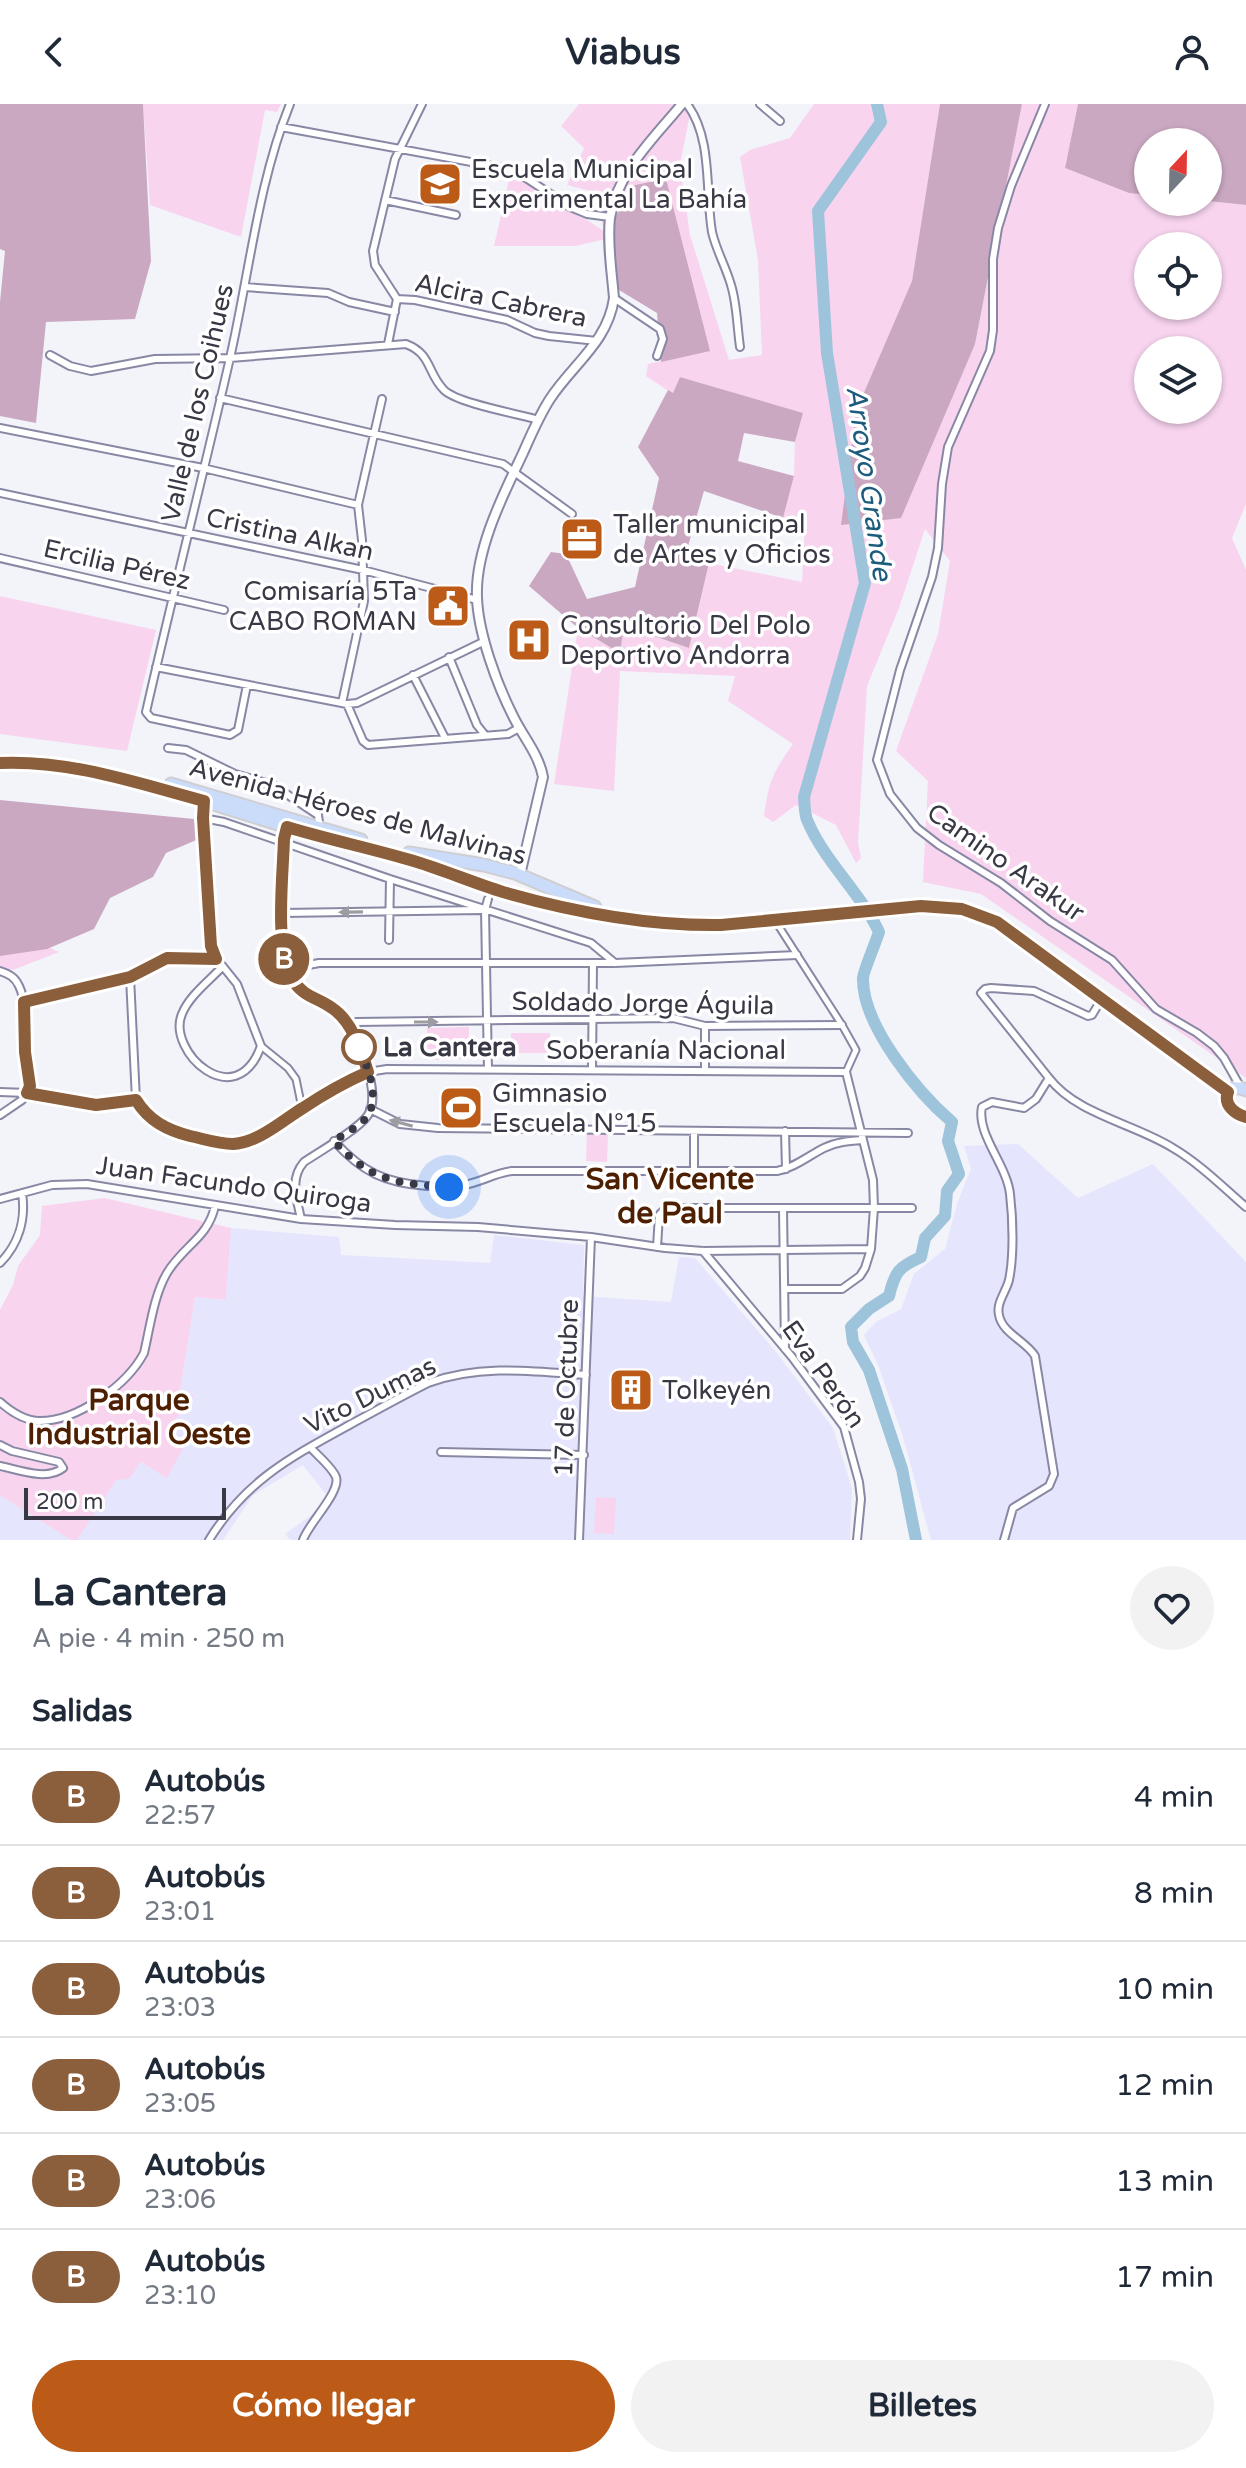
<!DOCTYPE html>
<html lang="es">
<meta charset="utf-8">
<style>
:root{--surface:#fff;--page:#f2f2f3;--text:#1f2937;--muted:#747a83;--line:#e0e1e3;--accent:#bb5b17}
body{margin:0;font-family:"Varela Round",sans-serif;background:var(--page);color:var(--text);height:100vh;display:flex;flex-direction:column;font-size:30px;white-space:nowrap}
*{box-sizing:border-box;margin:0}
p{font-size:26px;color:var(--muted)}
.icon{flex:none;width:44px;height:44px;fill:none;stroke:currentColor;stroke-width:2;stroke-linecap:round;stroke-linejoin:round}
.map{position:relative;height:1436px;overflow:hidden}
.side{display:flex;flex-direction:column;background:var(--surface);flex:1}
.side>*{flex:none}
.badge{padding:0 16px;border-radius:26px;font-size:28px;line-height:52px}
.needle{width:52px;rotate:22deg}
.fabs{position:absolute;left:1134px;top:24px;display:grid;gap:16px}
.fabs a{display:grid;place-items:center;width:88px;height:88px;border-radius:50%;background:var(--surface);box-shadow:0 2px 6px #0004;font-size:40px}
.scale{position:absolute;left:24px;bottom:20px;width:202px;box-sizing:border-box;padding-left:8px;border:4px solid #393946;border-top:0;font-size:22px;line-height:28px;white-space:nowrap;color:#393946;-webkit-text-stroke:6px #fff;paint-order:stroke}
.you{position:absolute;width:40px;height:40px;margin:-20px;border:6px solid #fff;border-radius:50%;background:#1a73e8;box-shadow:0 0 0 12px #1a73e833}
.map>.badge{position:absolute;translate:-50% -50%;box-shadow:0 0 0 4px #fff}
h2{padding:0 32px;font-size:30px;line-height:72px}
.round{display:grid;place-items:center;flex:none;width:84px;height:84px;border-radius:42px;background:var(--page)}
.overview{display:flex;align-items:center;justify-content:space-between;height:136px;padding:0 32px}
h1{font-size:38px;font-weight:700;line-height:60px}
.action{display:flex;gap:16px;margin-top:auto;padding:16px 32px}
.action a{flex:1;height:92px;border-radius:48px;background:var(--accent);color:#fff;font-size:32px;font-weight:700;line-height:92px;text-align:center}
.action a+a{background:var(--page);color:var(--text)}
ul{padding:0;list-style:none}
li{display:flex;align-items:center;gap:24px;height:96px;padding:0 32px;border-top:2px solid var(--line)}
li div{flex:1}
li b{display:block;font-size:30px}
li em{font-style:normal}
li .badge{min-width:88px;font-weight:700;text-align:center}
header{display:flex;justify-content:space-between;align-items:center;height:104px;padding:0 32px;background:var(--surface);font-size:36px;font-weight:700}
.map>svg:first-child{display:block}
</style>
<header><svg class="icon" aria-label="back" viewBox="0 0 24 24"><path d="M15 5l-7 7 7 7"/></svg>Viabus<svg class="icon" aria-label="person" viewBox="0 0 24 24"><circle cx="12" cy="8" r="4"/><path d="M4 21q1-7 8-7t8 7"/></svg></header>
<div class="map">
<svg width="1246" height="1436" viewBox="0 0 1246 1436">
<rect width="100%" height="100%" fill="#f3f3fa"/>
<path fill="#e5e5fd" d="M1018,1040L1078,1094L1153,1060L1246,1158V1436H931L903,1333L878,1261L864,1231L876,1218L901,1205L914,1170L945,1145L958,1097L971,1065L964,1042Z
M231,1124L339,1133L341,1151L490,1159L494,1131L584,1141L583,1192L671,1198L679,1153L695,1154L777,1249L833,1324L852,1384L850,1436H290L285,1430L331,1397L303,1361L253,1391L223,1436H77L111,1377L141,1358L167,1373L182,1344L165,1330L194,1291L180,1289L195,1193L226,1196Z
M0,1391L71,1436H0Z"/>
<path fill="#f8d4ef" fill-rule="evenodd" d="M143,0H281L277,8L265,6L241,133L150,101Z
M579,0H692L680,60L690,131L729,256L762,251L758,156L740,53L750,46L790,34L814,0H940L912,177L856,307L842,421L975,240L1022,0H1078L1065,64L1129,89L1148,91V98L1208,97L1246,101V400L1232,434L1246,466V974L981,790L923,778L928,677L896,647L938,530L950,457L925,425L899,504L867,582L858,739L861,754L856,759L836,721L796,701L773,718L764,712C769,677 772,670 793,640L728,597L735,572L620,567L614,687L554,680L578,524L620,549L623,522L689,544L709,459L802,478L805,422L783,414L794,372L795,338L803,309L680,273L673,290L646,272L648,260L710,246L606,135L575,142H494L511,67L604,127L594,88L567,81L584,44L561,22ZM1148,142H1208V202H1148ZM1148,246H1208V306H1148Z
M0,492L156,526L127,647L0,630Z
M0,838L39,839L59,848L13,866L0,862Z
M469,923V955L425,956L427,924Z
M511,929H550V949H511Z
M587,1029H608L607,1058L586,1057Z
M105,1094L231,1124L226,1196L195,1193L180,1288L194,1291L165,1330L183,1344L167,1374L141,1358L129,1375L116,1376L77,1436H71L0,1391V1206L13,1181L18,1162L40,1131L42,1102Z
M596,1393L616,1394L614,1430L594,1429Z"/>
<path fill="#caa8c1" d="M0,0H143L151,157L135,215L46,218L36,319L0,312V198L5,147L0,145Z
M940,0H1022L975,240L901,414L841,421L856,307L912,177Z
M1078,0H1246V101L1208,97V38H1148V91L1129,89L1065,64Z
M666,75L710,247L661,258L657,209L619,186L606,135L630,82Z
M680,273L803,309L795,338L744,329L738,357L794,372L783,414L704,387L686,449L709,459L689,544L624,522L620,549L578,524L529,482L551,448L566,450L587,495L635,483L659,374L638,343L668,286L673,289Z
M0,696L194,715L201,734L166,749L153,773L110,794L94,825L47,845L0,852Z"/>
<g fill="none" stroke-linecap="round" stroke-linejoin="round">
<path stroke="#9ec4dc" stroke-width="12" d="M877,0L881,18L818,107L827,249L865,479L804,693C805,701 804,711 808,718C825,758 860,788 879,828C876,838 863,868 863,874C862,921 918,989 952,1018L948,1037L959,1070L947,1087L945,1112L925,1134L921,1153C899,1163 895,1167 889,1192L869,1205L851,1223L853,1238L869,1266L902,1365L916,1436"/>
<g stroke="#8888a5" stroke-width="9">
<path id="pedestrian" d="M776,818L842,921L856,946L846,968
M261,942L288,964L296,975L302,1004"/>
</g>
<g stroke="#8888a5" stroke-width="10">
<path id="minor" d="M687,0C713,35 705,87 712,128C716,146 726,163 731,181C737,200 737,222 740,243
M760,0L780,17
M1045,0L1011,82L998,124L993,155V226L990,247L948,343L942,380L938,444L932,473L900,566L877,656L890,690L917,724L939,741L1001,779L1050,817L1112,856L1156,905L1197,929L1214,942L1224,954L1241,984
M281,23L514,66L570,103L587,110L610,113
M385,96L456,111
M245,183L328,189L349,198L395,208
M614,194L660,225L663,235L657,252
M397,195L415,196L507,216L535,229L549,232L597,237
M388,240L397,195L375,161L373,147L395,55L422,0
M50,251L70,262L91,267L155,255L230,254L406,240C432,250 427,269 444,286C457,299 518,310 539,316
M220,294L503,360L572,410
M0,324L203,364L358,401
M0,389L363,466L477,496
M0,454L224,506
M449,553L477,621L485,631
M156,563L347,600L357,599L485,537
M413,571L445,634
M247,581L238,626L230,631L151,614L146,608C173,489 203,372 230,254C249,171 258,79 290,0
M342,599L364,497L362,436L358,401L382,295
M347,600L363,637L368,641L508,630L519,624
M168,644L186,646L235,670L273,681L318,711L320,725
M204,696L203,714L213,850L237,880L261,942C236,1012 166,947 182,910C189,892 209,877 222,863
M203,714L224,718L390,775L591,839L615,859
M287,722L284,735C283,767 276,842 289,869C300,894 317,890 335,906C355,923 383,987 368,1011C359,1025 319,1048 304,1058C289,1075 297,1095 301,1115
M488,795L485,806L488,965
M283,809L481,806
M389,836L390,775
M287,865L319,859H615L797,851
M0,867C9,870 15,873 19,882C29,903 23,929 25,951C26,964 32,976 27,989
M130,873L136,996
M24,898L130,873L167,854L216,855
M349,921L356,918L673,914L705,922L842,921
M592,966L593,859
M705,967V922
M1049,974C1076,1010 1135,1020 1173,1044C1200,1060 1223,1083 1246,1103
M0,988L27,989L96,1001L136,996L143,1008L166,1025L231,1040L259,1032L343,979L368,968L387,965L846,968L873,1076L874,1104L871,1145L865,1164L860,1172L842,1185H784
M370,1005L400,1020L438,1024L908,1029
M0,1011L22,996L27,989
M785,1027L786,1065
M334,1037C362,1068 385,1079 427,1082C439,1082 452,1084 464,1081C481,1078 495,1069 512,1067H777C794,1064 808,1052 824,1044C836,1038 849,1037 862,1036
M694,1068V1027
M0,1095L52,1081L87,1080L301,1115L395,1121L478,1123L591,1133L665,1144L703,1147L871,1145
M783,1105L785,1245
M657,1143L659,1111L666,1104H912
M703,1147L792,1253L844,1323L859,1378L861,1395L857,1436
M0,1159C19,1140 26,1115 22,1089
M0,1298C10,1307 24,1316 38,1317C77,1318 127,1281 144,1249C150,1223 154,1191 167,1169C183,1142 208,1134 215,1102
M0,1341L12,1347L59,1358L63,1364C47,1377 19,1366 0,1362
M441,1348L584,1351
M209,1436C246,1376 291,1353 351,1320C377,1306 402,1292 428,1279C480,1260 533,1267 586,1271
M303,1436C308,1420 341,1388 336,1373C332,1363 317,1351 310,1343
M579,1436L591,1133
M1004,1436L1013,1404L1049,1382L1054,1370L1035,1252C1026,1237 1002,1229 999,1211C996,1199 1006,1188 1009,1176C1014,1152 1013,1115 1010,1090C1007,1061 976,1030 982,1003L992,998L1024,1004L1036,995L1049,974L981,889L985,885L991,884L1034,887L1088,912L1092,911L1101,896"/>
</g>
<g stroke="#8888a5" stroke-width="12">
<path id="tertiary" d="M520,771L543,673C539,651 524,634 514,614C497,581 478,529 477,493C475,446 503,391 523,349C531,331 539,312 550,295C572,261 608,238 614,194C612,169 607,139 610,114C617,68 654,34 682,0"/>
</g>
<g stroke="#cfcfd3" stroke-width="15">
<path id="trunk" d="M0,659L34,660L87,665
M81,664L204,697L326,735L389,750L516,791L600,810L671,819L721,821L939,802L973,808L1012,827L1228,988
M171,680L361,736
M409,749L484,761L515,769L595,803
M1246,986C1237,982 1229,983 1226,993L1233,1006L1246,1013"/>
</g>
<use href="#pedestrian" stroke="#fff" stroke-width="5"/>
<use href="#minor" stroke="#fff" stroke-width="6"/>
<use href="#tertiary" stroke="#fff" stroke-width="8"/>
<use href="#trunk" stroke="#cadcfa" stroke-width="11"/>
</g>
<defs><path id="oneway-solid" d="M-6-.8H1V-3.2L6.5 0L1 3.2V.8H-6Z" transform="scale(2)"/></defs>
<g fill="#9c9ca2">
<use href="#oneway-solid" transform="translate(351 808) rotate(179)"/>
<use href="#oneway-solid" transform="translate(426 918)"/>
<use href="#oneway-solid" transform="translate(401 1019) rotate(-165)"/>
</g>
<g fill="none" stroke-linecap="round" stroke-linejoin="round">
<g stroke="#fff" stroke-width="18">
<path id="line" d="M0,659C71,656 137,679 204,697L203,714L211,842L216,855L167,854L130,873L24,898L25,948L30,982L27,989L96,1001L136,996C149,1017 167,1026 190,1032C204,1035 219,1040 233,1040C258,1039 283,1016 303,1004C324,990 345,978 368,968C361,946 352,917 332,904C318,894 302,892 293,876C274,846 283,772 284,735L287,723C330,736 374,745 417,758C446,767 474,779 503,788C573,808 648,822 721,821L921,802L962,805L997,818L1217,980L1228,988C1223,1001 1235,1010 1246,1013"/>
</g>
<use href="#line" stroke="#8b5e3c" stroke-width="12"/>
<path stroke="#393946" stroke-width="8" stroke-dasharray="0 14.4" d="M359,943L357,939C366,959 382,993 366,1014C358,1023 344,1030 334,1037C370,1077 398,1080 449,1083"/>
</g>
<defs>
<g id="school-square" transform="scale(2.3)"><rect x="-9" y="-9" width="18" height="18" rx="4" fill="#bb5b17" stroke="#fff"/><path d="M0-5L7-2L0 1L-7-2ZM-4 1L0 2.5L4 1V4Q0 6-4 4Z" fill="#fff"/></g>
<g id="office-square" transform="scale(2.3)"><rect x="-9" y="-9" width="18" height="18" rx="4" fill="#bb5b17" stroke="#fff"/><path d="M-6-3h4V-5.5h4V-3h4V5H-6ZM-1-4.5V-3h2v-1.5ZM-6 0V1H6V0Z" fill="#fff"/></g>
<g id="civic-square" transform="scale(2.3)"><rect x="-9" y="-9" width="18" height="18" rx="4" fill="#bb5b17" stroke="#fff"/><path d="M-.6-6.5H3V-4.5H.6V-3L4-1V1h2V6H-6V1h2V-1L-.6-3ZM-1.2 2.5V6h2.4V2.5Z" fill="#fff"/></g>
<g id="hospital-square" transform="scale(2.3)"><rect x="-9" y="-9" width="18" height="18" rx="4" fill="#bb5b17" stroke="#fff"/><path d="M-5-5h3v3.5h4V-5h3V5h-3V1.5h-4V5h-3Z" fill="#fff"/></g>
<g id="stadium-square" transform="scale(2.3)"><rect x="-9" y="-9" width="18" height="18" rx="4" fill="#bb5b17" stroke="#fff"/><path d="M0-5a6.5 5 0 1 0 0 10a6.5 5 0 1 0 0-10ZM-3.5-1.8h7v3.6h-7Z" fill="#fff"/></g>
<g id="building-square" transform="scale(2.3)"><rect x="-9" y="-9" width="18" height="18" rx="4" fill="#bb5b17" stroke="#fff"/><path d="M-4-6H4V6H1V3H-1V6H-4ZM-2.5-4.3h1.7v1.8h-1.7ZM.8-4.3h1.7v1.8H.8ZM-2.5-1h1.7V.8h-1.7ZM.8-1h1.7V.8H.8Z" fill="#fff"/></g>
</defs>
<g fill-rule="evenodd">
<use href="#school-square" x="440" y="80"/>
<use href="#office-square" x="582" y="435"/>
<use href="#civic-square" x="448" y="502"/>
<use href="#hospital-square" x="529" y="536"/>
<use href="#stadium-square" x="461" y="1004"/>
<use href="#building-square" x="631" y="1286"/>
</g>
<circle fill="#fff" stroke="#8b5e3c" stroke-width="4" cx="359" cy="943" r="16"/>
<g text-anchor="middle" stroke-width="7" stroke-linejoin="round" paint-order="stroke">
<g font-size="26" fill="#393946" stroke="#fff" text-anchor="start">
<text x="471" y="74">Escuela Municipal<tspan x="471" dy="30">Experimental La Bahía</tspan></text>
<text x="613" y="429">Taller municipal<tspan x="613" dy="30">de Artes y Oficios</tspan></text>
<text x="417" y="496" text-anchor="end">Comisaría 5Ta<tspan x="417" dy="30">CABO ROMAN</tspan></text>
<text x="560" y="530">Consultorio Del Polo<tspan x="560" dy="30">Deportivo Andorra</tspan></text>
<text x="492" y="998">Gimnasio<tspan x="492" dy="30">Escuela N°15</tspan></text>
<text x="662" y="1295">Tolkeyén</text>
</g>
<g font-size="26" fill="#393946" stroke="#fff">
<text transform="translate(501 196) rotate(12)" y="9">Alcira Cabrera</text>
<text transform="translate(197 299) rotate(-77)" y="9">Valle de los Coihues</text>
<text transform="translate(290 430) rotate(12)" y="9">Cristina Alkan</text>
<text transform="translate(117 460) rotate(13)" y="9">Ercilia Pérez</text>
<text transform="translate(358 707) rotate(15)" y="9">Avenida Héroes de Malvinas</text>
<text transform="translate(1006 758) rotate(35)" y="9">Camino Arakur</text>
<text transform="translate(643 899) rotate(1)" y="9">Soldado Jorge Águila</text>
<text x="666" y="955">Soberanía Nacional</text>
<text transform="translate(234 1080) rotate(8)" y="9">Juan Facundo Quiroga</text>
<text transform="translate(824 1270) rotate(55)" y="9">Eva Perón</text>
<text transform="translate(566 1284) rotate(-88)" y="9">17 de Octubre</text>
<text transform="translate(370 1291) rotate(-26)" y="9">Vito Dumas</text>
</g>
<g font-size="26" font-weight="bold" fill="#393946" stroke="#fff" text-anchor="start">
<text x="383" y="952">La Cantera</text>
</g>
<g font-size="28" font-style="italic" fill="#1b5b7c" stroke="#fff">
<text transform="translate(870 379) rotate(82)" y="10">Arroyo Grande</text>
</g>
<g font-size="30" font-weight="bold" fill="#4e2001" stroke="#fff">
<text x="670" y="1085">San Vicente<tspan x="670" dy="34">de Paul</tspan></text>
<text x="139" y="1306">Parque<tspan x="139" dy="34">Industrial Oeste</tspan></text>
</g>
</g>
</svg>
<div class="fabs">
<a><svg class="needle" viewBox="-14 -14 28 28"><path d="M0-13l5 13h-10z" fill="#e53935"/><path d="M0 13l5-13h-10z" fill="#747a83"/></svg></a>
<a><svg class="icon" aria-label="locate" viewBox="0 0 24 24"><circle cx="12" cy="12" r="6"/><path d="M12 2v4M12 18v4M2 12h4M18 12h4"/></svg></a>
<a><svg class="icon" aria-label="layers" viewBox="0 0 24 24"><path d="M12 4l9 5-9 5-9-5zM3 14l9 5 9-5"/></svg></a>
</div>
<div class="scale">200 m</div>
<div class="you" style="left:449px;top:1083px"></div>
<b class="badge" style="left:284px;top:855px;background:#8b5e3c;color:#fff">B</b>
</div>
<section class="side">
<div class="overview"><div><h1>La Cantera</h1><p>A pie · 4 min · 250 m</p></div><a class="round"><svg class="icon" aria-label="heart" viewBox="0 0 24 24"><path d="M12 20l-8-8c-3-5 5-10 8-4 3-6 11-1 8 4z"/></svg></a></div>
<h2>Salidas</h2>
<ul>
<li><span class="badge" style="background:#8b5e3c;color:#fff">B</span><div><b>Autobús</b><p>22:57</p></div><em>4 min</em></li>
<li><span class="badge" style="background:#8b5e3c;color:#fff">B</span><div><b>Autobús</b><p>23:01</p></div><em>8 min</em></li>
<li><span class="badge" style="background:#8b5e3c;color:#fff">B</span><div><b>Autobús</b><p>23:03</p></div><em>10 min</em></li>
<li><span class="badge" style="background:#8b5e3c;color:#fff">B</span><div><b>Autobús</b><p>23:05</p></div><em>12 min</em></li>
<li><span class="badge" style="background:#8b5e3c;color:#fff">B</span><div><b>Autobús</b><p>23:06</p></div><em>13 min</em></li>
<li><span class="badge" style="background:#8b5e3c;color:#fff">B</span><div><b>Autobús</b><p>23:10</p></div><em>17 min</em></li>
</ul>
<div class="action"><a>Cómo llegar</a><a>Billetes</a></div>
</section>
